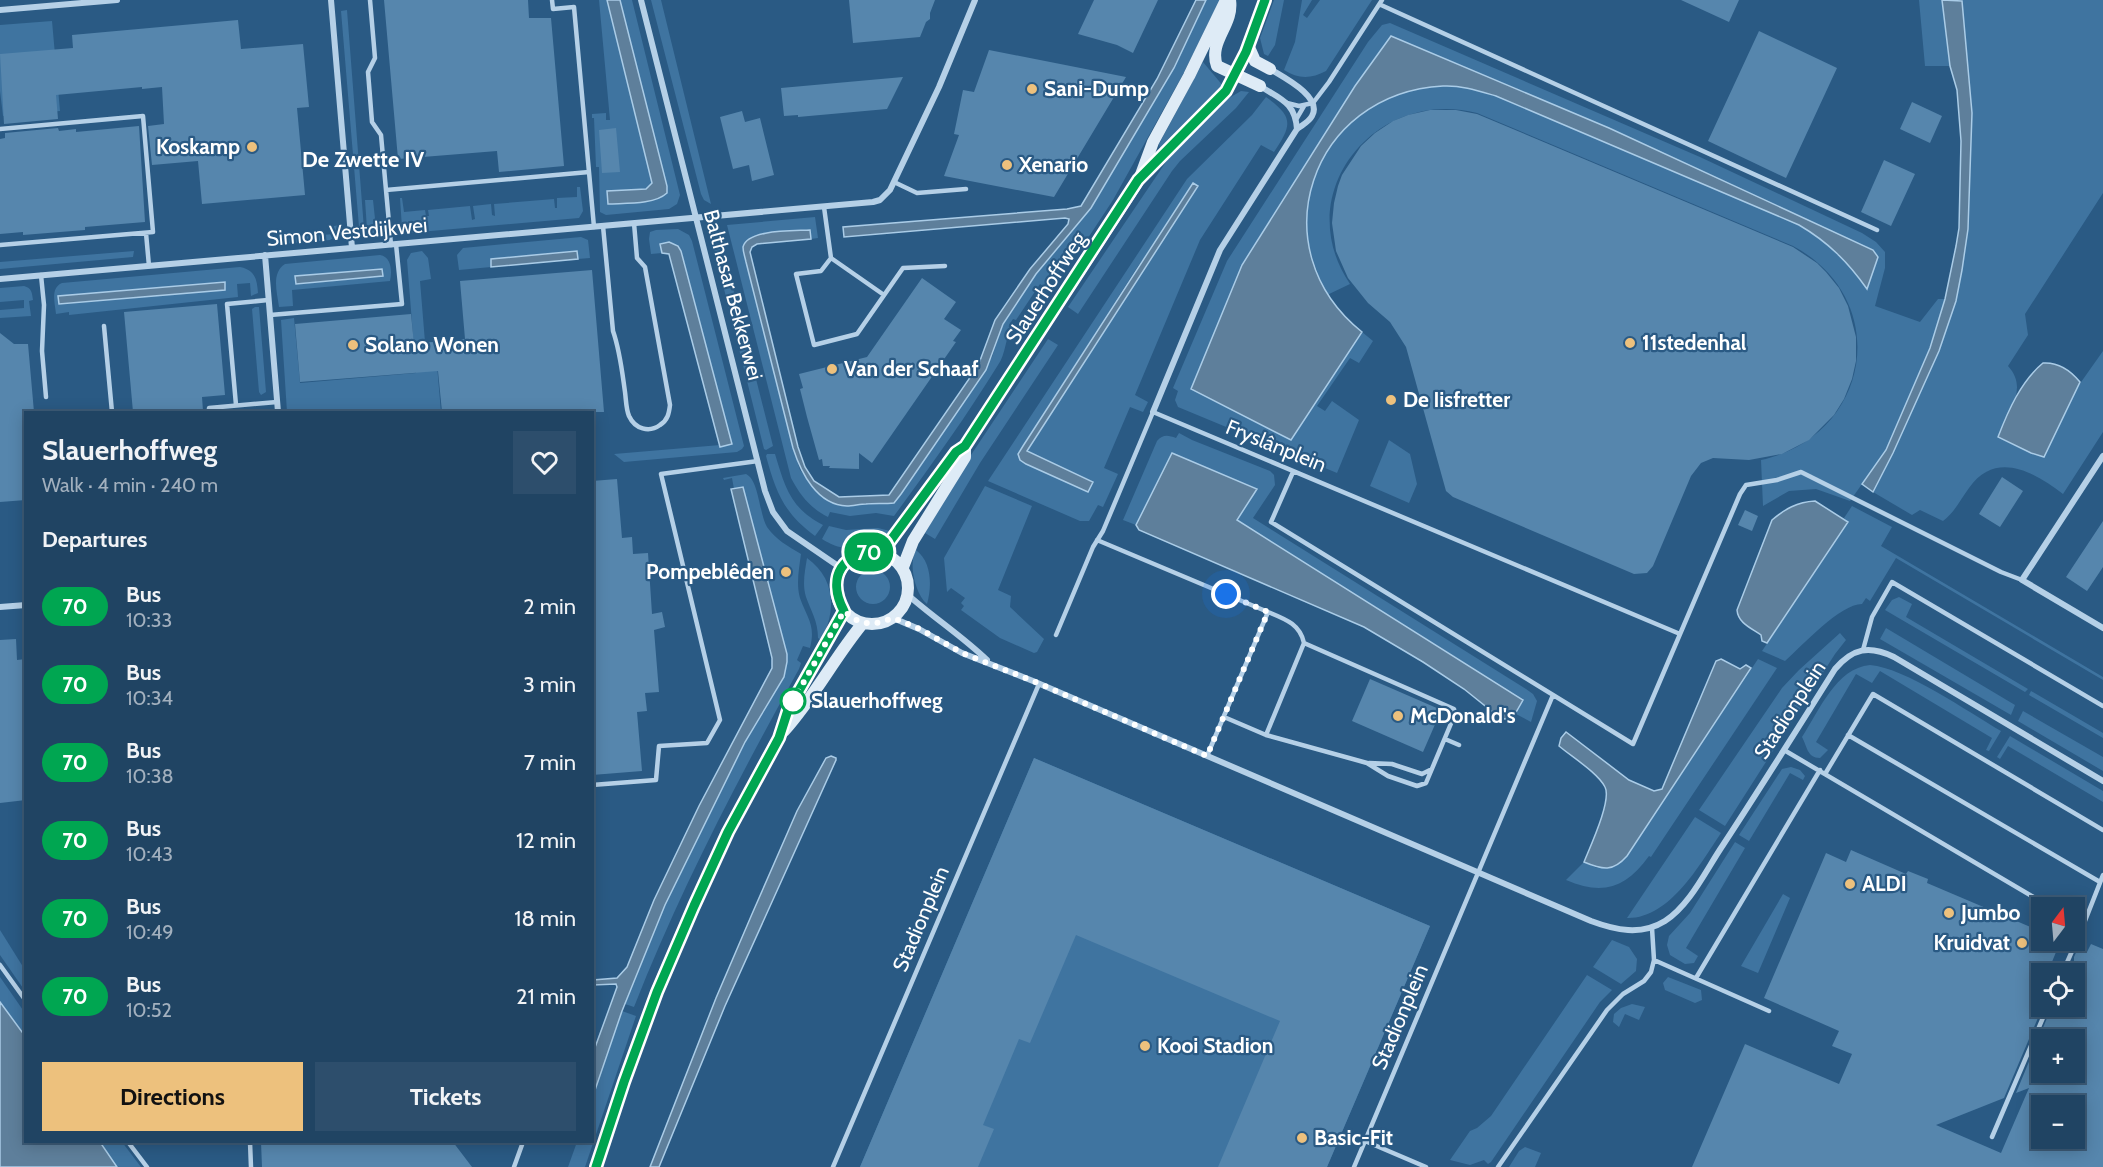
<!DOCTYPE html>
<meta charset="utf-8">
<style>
:root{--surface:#204463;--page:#2d4e6c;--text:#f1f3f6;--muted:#a2b0be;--line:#3d5c78;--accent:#edc17d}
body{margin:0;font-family:Cabin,sans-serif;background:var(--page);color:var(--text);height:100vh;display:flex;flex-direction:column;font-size:22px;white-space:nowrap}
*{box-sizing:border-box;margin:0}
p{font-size:20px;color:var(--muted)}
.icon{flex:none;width:33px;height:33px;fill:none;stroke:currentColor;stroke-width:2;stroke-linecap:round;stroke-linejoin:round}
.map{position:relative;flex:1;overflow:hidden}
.details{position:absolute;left:24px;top:411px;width:570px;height:732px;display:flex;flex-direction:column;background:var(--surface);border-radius:0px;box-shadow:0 3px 15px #0003,0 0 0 2px var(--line)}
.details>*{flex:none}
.badge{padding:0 12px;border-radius:20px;font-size:21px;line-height:39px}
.needle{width:39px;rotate:16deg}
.buttons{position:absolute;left:2031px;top:897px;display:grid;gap:12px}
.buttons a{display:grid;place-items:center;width:54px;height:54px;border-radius:0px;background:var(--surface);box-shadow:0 3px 15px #0003,0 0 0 2px var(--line);font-size:30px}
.you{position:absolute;width:30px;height:30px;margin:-15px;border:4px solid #fff;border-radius:50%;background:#1a73e8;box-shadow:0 0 0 9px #1a73e833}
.map>.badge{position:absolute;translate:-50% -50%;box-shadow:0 0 0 3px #fff}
h2{padding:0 18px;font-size:22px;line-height:54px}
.round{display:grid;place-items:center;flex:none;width:63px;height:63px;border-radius:0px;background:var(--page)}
.headline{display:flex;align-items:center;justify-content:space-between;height:102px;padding:0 18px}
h1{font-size:28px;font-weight:700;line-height:45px}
.primary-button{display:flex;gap:12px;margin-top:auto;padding:12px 18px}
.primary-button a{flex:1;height:69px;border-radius:0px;background:var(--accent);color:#111;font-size:24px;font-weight:700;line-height:69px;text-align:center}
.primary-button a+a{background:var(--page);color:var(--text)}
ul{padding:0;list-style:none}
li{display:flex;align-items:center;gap:18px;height:78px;padding:0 18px}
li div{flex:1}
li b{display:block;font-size:22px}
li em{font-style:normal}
li .badge{min-width:66px;font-weight:700;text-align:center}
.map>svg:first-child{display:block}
</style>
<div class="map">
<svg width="2103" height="1167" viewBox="0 0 2103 1167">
<rect width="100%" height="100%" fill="#2a5a84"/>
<path fill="#3f74a0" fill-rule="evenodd" d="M599,0H607L652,183L646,189L607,191L609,204L653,200L664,196L667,186L620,0H632L680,195L677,204L669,209L606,215L600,212L599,167H596L594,118H592V114L606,113V120H610Z
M651,0H661L711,204L704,200L701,194Z
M1206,0H1220L1182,76L1113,200L1090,235L1047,285L1045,287L1040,284L1016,320L1013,319L1009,325L1012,327C1005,338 1006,354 998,365C966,417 930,467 894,516L876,513L850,516L830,512L828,517C810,508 800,495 791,478L727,225L815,217L818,238L811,239L809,230L749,238L743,249L746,262L793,448L800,470L822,496L862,504H883L992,357L1003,324L1036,274L1091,208L1174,68Z
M1274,0H1284L1275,45L1268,56L1264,54L1260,38Z
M1302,0H1312L1303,15L1307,18L1320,0H1372L1326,71C1311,79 1298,79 1284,70L1295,42Z
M1919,0H1942L1950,66H1925Z
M1962,0H2103V193L2025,314L2028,335L2008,366C2029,389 2008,411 1998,437L2031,453L2103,351V432L2063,494C2034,472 1996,450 1969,488C1960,500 1955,512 1943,521L1920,510L1912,515L1873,492L1893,453L1956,301L1962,270L1968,229L1972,113Z
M347,10L364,229H367L365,200H373L376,228L374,236L364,235L359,227L341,11Z
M52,21L60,111L3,116L0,91V25Z
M1390,23L1700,157L1862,233L1876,242L1885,252V268L1875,306L1920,322L1938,299H1945L1930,348L1886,450L1850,501L1816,489L1789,491L1763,506L1761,460C1871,436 1894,300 1793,246L1477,113C1375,87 1289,194 1350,284L1327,295C1315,268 1304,241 1307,211C1312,142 1377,82 1447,86C1464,86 1480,91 1496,96L1799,225C1827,242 1848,262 1867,288L1873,250L1609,128L1391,36L1355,86L1242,265L1291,440L1362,332L1373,341L1359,363L1350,358L1317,406L1325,411L1332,401L1359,420L1337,473L1178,407L1175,400L1178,391L1173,388L1227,261L1368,42L1382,25Z
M1203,62L1224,87L1162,148H1160L1159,144Z
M1241,91L1249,92L1236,108L1180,161L1172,171L1078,314L1068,307L1172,153L1224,101Z
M1266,97C1294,117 1292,125 1274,152L1261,145L1200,240L1135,395L1148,402L1143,412L1130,407L1104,468L1118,474L1103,507L1098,505L1089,521H1080L988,481L1187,179L1252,115ZM1198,186L1028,448L1027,452L1029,454L1093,482L1088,492L1026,464L1018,454L1023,446L1138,266Z
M577,187H580L583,211L579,218L408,233L402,228L400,198H402L404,212L425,210L426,216H429L428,210L470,206L472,220L475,219L473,206L491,204L492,215L495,216L494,204L554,199L555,208H557V198L577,197Z
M340,225L339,234L330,240L281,244L276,242L275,239L334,234V226Z
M678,229L689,235L692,241L744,446L742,449L737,452L624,462L614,454L732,444L681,250L660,244L662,253L651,254L649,239L650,232L656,230Z
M716,231L719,233L773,446L766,450L764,449L713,245Z
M581,237L588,240L590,258L578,259L577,251L491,259V267L459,270L457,255L463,248Z
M134,251L133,257L0,269V262Z
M422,251L428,258L431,279L420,281L425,342H435L441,412H287L281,320L294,318L300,383L416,373L407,260L411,253Z
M380,255C392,257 392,272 390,281L292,290L293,306L279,307C277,292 271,273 285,264ZM382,269V277L296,284V276Z
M240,267C255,270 257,279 258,293L251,296L250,283L237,284L238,297L69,315V312L56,314C55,303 50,288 62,283ZM224,282L225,290L59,304V296Z
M24,286C32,288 32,293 33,300L29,301L31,316L0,318V310L24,308V300L0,302V288Z
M255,307H259L266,392L261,395L259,392L252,309Z
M1048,339L1058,345L980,463L935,539L925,533L969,458Z
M1179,433L1192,440L1270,471L1274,475L1275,485L1253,518L1526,689L1533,694L1537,701L1531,722L1516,714L1523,699L1236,520L1257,489L1172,453L1136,525L1123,520L1157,441C1163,434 1168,435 1176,438Z
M1389,440L1410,454L1417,484L1409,503L1370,486Z
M767,454H775C785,487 790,508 823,525L815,536C784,513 776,493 766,456Z
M746,474C759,480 759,513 767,527C775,539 789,547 801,554C799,569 796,584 800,598C807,618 816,625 810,648L803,646L797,660L801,663L799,669C738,779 680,890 634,1007L625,1004L665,905L709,811L745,742L786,670L742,487L734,489L732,478L724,480L723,478Z
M985,486L1032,506L998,590L1011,596L1010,607L1044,639L1037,652L1034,653L1000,638L961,610L964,606L961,603L965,598L951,588L947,592L944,558Z
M1852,506L1892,527L1881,546L2103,677V680L1896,558L1870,601L1866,598L1862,604C1840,604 1803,645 1785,661L1762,651L1848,523L1844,518Z
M829,526L846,530L878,528L890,531C880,542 855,550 840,547C834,546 827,542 822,539Z
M916,550C932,562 932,587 927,604C915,594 908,563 916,550Z
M807,558C835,578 837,610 821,640L818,638C818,621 811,611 806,597C802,584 805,571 807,558Z
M856 587a17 17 0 1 1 34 0a17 17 0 1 1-34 0Z
M1899,597L1912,604L1906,617L2028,689L2025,692L1885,610L1892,600Z
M1886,628L2015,705L2011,715L1880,639Z
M1840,633L1846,640L1835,654L1725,826L1699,810L1782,688L1799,670Z
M1758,659L1777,668L1651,857L1649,856C1626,888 1603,896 1566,880L1584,862L1597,868L1627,855Z
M1870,665C1906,668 1968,712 2001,731L1989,751L1986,750L1992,738L1880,671L1872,683L1856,674L1816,742L1828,750L1820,758C1807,758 1807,746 1802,737C1819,711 1836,668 1870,665Z
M2031,691L2103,733V738L2029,695Z
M2023,711L2103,757V771L2018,721Z
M2010,736L2103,791V802L2008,746L2000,759L1997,757Z
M1034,758L1430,926L1327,1167H860Z
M1791,767L1800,770L1805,776L1803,780L1790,773L1749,841L1739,835L1782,769Z
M1695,817L1721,833C1700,864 1670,919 1627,918Z
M1735,842L1745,848L1686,948L1698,956L1694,963L1685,964L1670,955L1667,945L1669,936L1690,913Z
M1783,894L1790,898L1758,973L1741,966Z
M0,930L25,970V991L0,955Z
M1612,940L1629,947L1637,959L1636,971L1621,984L1593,967Z
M1587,975L1612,990L1600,1002L1491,1162L1488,1164L1484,1160L1470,1165L1450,1160L1470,1131L1477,1128L1491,1116Z
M0,977L25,1013V1036L0,1002Z
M1668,977L1701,990L1702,1000L1695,1003L1665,990L1663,983Z
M1632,1004L1645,1007L1639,1020L1625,1014L1619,1027L1613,1022L1614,1014L1621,1008Z
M622,1011L636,1016L585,1167H568L577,1142H592L593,1096Z
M100,1142H122L141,1167H117Z
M1525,1147L1541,1153L1535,1167H1509L1519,1151Z"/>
<path fill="#5e7f9b" stroke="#aacce7" stroke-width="1.5" d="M607,0H620L667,186V193C654,205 626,203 608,204L607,191L646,189L652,183Z
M1196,0H1206L1174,68L1091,208L1036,274L1003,324L986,370L901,494L894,503C884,504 875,503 866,504C860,504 853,506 847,506C817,505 801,473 793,448L746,262C745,257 743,252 743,247C747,229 794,231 810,230L811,239L757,244L752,247L750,252L798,447L805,467L814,481L839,497L889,495L978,366L995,320L1030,269L1068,224L1069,219L1065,218L844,237L843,227L1067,209L1081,206L1157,79Z
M1942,0L1962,1L1972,113L1968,229L1962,270L1956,301L1939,351L1893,453L1873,492L1862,484L1886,450L1930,348L1945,299L1956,246L1959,228L1961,141L1957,90L1950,66Z
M1391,36L1609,128L1873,250L1878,257L1867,289C1848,262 1828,242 1799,225L1496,96C1479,91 1461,85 1443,86C1310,93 1258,249 1362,332L1291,440L1191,389L1242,265L1355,86Z
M1193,183L1198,186L1027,451L1093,482L1088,492L1026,464L1020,460L1018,454L1023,446Z
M669,242L678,246L681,251L732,444L720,447L670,258L669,254L662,253L660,244Z
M577,251L578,259L491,267V259Z
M382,269L383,276L296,284L295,276Z
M225,282V290L59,304L58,296Z
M2043,363C2058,362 2071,371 2080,382L2044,457L2031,453L1998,437C2008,411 2021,381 2043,363Z
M1172,453L1257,489L1237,520L1523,700L1511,721L1499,717L1464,689L1423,662L1364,627L1139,530L1136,525Z
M743,487L787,654V662L784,677L745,742L665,905L622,1011L593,1096V1053L617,987L616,984L593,985V980L617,978L627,967L654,900L699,806L772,668V658L731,489Z
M1815,501L1848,522L1767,643L1762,641L1761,635C1751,628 1738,623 1737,610L1772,520C1785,509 1797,502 1815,501Z
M1721,659L1740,669L1746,665L1751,668L1627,856C1613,872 1603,870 1584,862C1590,847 1612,800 1605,787C1598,773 1572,757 1559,746L1561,738L1566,732L1629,780L1654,791L1662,789L1716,661Z
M831,756L836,758V760L725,1006L659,1167H650L716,998L752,914L797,811L826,758Z
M0,1002L25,1036L26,1142H100L117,1167H0Z"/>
<path fill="#5686ad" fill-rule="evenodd" d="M384,0H528L529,18H551L564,166L499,172L497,151L398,159Z
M849,0H935L930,13V19L926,22L920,37L853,43Z
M1094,0H1158L1133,53L1117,45L1078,34Z
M1681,0H1739L1729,22Z
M238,20L241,49L303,44L309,107L297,108L305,195L202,204L198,161L152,165L148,126L164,124L162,87L142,89V87L56,95L58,119L4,124L0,54L73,48L72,35Z
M1759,31L1837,68L1786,178L1708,141Z
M989,50L1126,77L1054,197L944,176L959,135L954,134L963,90L974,92Z
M903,77L887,109L798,117V115L784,116L781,88Z
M1912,102L1942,116L1930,143L1900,129Z
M1430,110H1456L1477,114L1793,247L1817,263L1826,272L1839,288L1848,306L1856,337V361L1852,379L1844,399L1834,415L1809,440L1782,454L1749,460L1713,458L1701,463L1691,476L1653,566L1647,573L1634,574L1453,497L1446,491L1406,347L1390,322L1368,303L1348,278L1336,251L1332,223L1334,203L1338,186L1342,175L1361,146L1375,133L1393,121L1408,115Z
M742,111L745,122L760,118L774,175L752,181L749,165L733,169L720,117Z
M139,126L145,222L85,227V230L23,235V232L0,234V139L5,138V133L58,128L59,131L76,129V132Z
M616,128L620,172L602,173L599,130Z
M1884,160L1915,174L1891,226L1861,212Z
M592,270L604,412H442L438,371L300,382L295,324L411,314L414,344L465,339L460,281Z
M922,278L956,302L944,319L961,330L953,341L956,342L872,463L859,453V469L829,468L830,466H823L822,459L819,460L807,417L800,389L803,388L799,374L867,357Z
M217,304L225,395L202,397L203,411L133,412L124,312Z
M0,333L14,344H28L34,412H26V500L0,502Z
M2002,477L2023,491L2000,527L1979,514Z
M617,479L622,538L632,537L633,554L648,553L652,614L662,612L665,627L654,630L659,692L645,693L647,711L637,712L642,771L592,775V481Z
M1745,510L1758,516L1752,531L1738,525Z
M2103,521V567L2087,591L2066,577Z
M16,639L17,660L26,659V800L0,803V640Z
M1370,679L1439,709L1437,712L1440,713L1423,752L1352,721Z
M1034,758L1430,926L1327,1167H1218L1280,1021L1076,935L1030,1043L1019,1039L983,1125L994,1129L978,1167H860Z
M1851,850L1906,874L1908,871L1928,879L1927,883L2042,932V940H2061L2047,974H2042L2043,1006L2004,1098L1936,1125L2001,1153L2029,1088L2016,1093L2052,1006H2074V957L2078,948L2087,952L2091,944L2103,949V1167H1692L1745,1044L1839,1084L1852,1054L1832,1046L1839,1031L1764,998L1826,853L1846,862ZM2042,1040H2074V1072H2042ZM2042,1106H2074V1138H2042Z
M261,1142H453L472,1167H262Z"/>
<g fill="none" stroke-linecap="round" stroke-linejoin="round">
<path stroke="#b5d0e7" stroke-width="4.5" d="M370,0L375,58L368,72L372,122L381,135L391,245
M552,0L553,9L574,7L594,227
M1381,5L1877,230
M1287,103L1299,106L1313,103L1329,82L1382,0
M1297,118L1304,106
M0,129L143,116L153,232L0,245
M894,182L917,193L966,189
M386,190L589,172
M824,207L831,258L884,295
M603,226L613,331C620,351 622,371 625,392C626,399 626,409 629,416C635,429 649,433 660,425C668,420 669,413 670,405L645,267L637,258L634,223
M146,233L149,266
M831,258L821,271L796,274L814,345L857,334L903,268L945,266
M41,275L44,305L42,351L46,397
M270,315L402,304L396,244
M104,326L112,412
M236,405L227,304L268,300
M209,412V408L277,402
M1293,472L1271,522L1633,744L1740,494L1746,485L1777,480L1801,472L2001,572L2022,580
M1097,540L1268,612L1207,756
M1056,635L1093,547L1103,531L1153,412L1680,634
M1863,650L1872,617L1892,582L2103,706
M1224,717L1266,735L1304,643C1300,624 1285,619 1268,612
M1266,735L1367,763L1388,776L1417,786L1426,783L1455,714L1454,709L1304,643
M1848,735L2100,882
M1445,739L1459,745
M1784,750L2052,908
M1369,763L1392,764L1422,774L1430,770
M1825,774L1873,694L2103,830
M592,785L656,780L659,746L707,743L720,720L661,474L758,461
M2074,921L2083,926L2103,875
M1654,960L1769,1011
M0,965L26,1001
M2062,974L2083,926
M1696,978L1820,770
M1992,1137L2048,1006
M1365,1141L1426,1167
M128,1142L147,1167
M250,1142L251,1167
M514,1167L523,1142
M833,1167L1039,684
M1354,1167L1553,695
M1498,1167L1607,1010L1623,994L1644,981L1651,972L1654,960L1652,928"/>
<path stroke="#b5d0e7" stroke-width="6" d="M331,0L352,248
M641,0L765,491L773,512L787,531L841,568
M0,10L117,0
M1260,86C1280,99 1295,102 1297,129
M265,255L278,412
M0,279L873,202L880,200L890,190L939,87L975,0
M1153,412L1220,250L1297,129C1302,125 1309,122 1312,116C1323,97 1283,77 1270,69
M2103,456L2022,580L2103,628
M908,595C934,618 962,636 987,660
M0,607L26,605
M893,618L919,629L962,653L1033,681L1591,921C1615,930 1641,936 1665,921C1690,905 1706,870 1723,845C1761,787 1798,728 1835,669C1853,648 1869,645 1894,657L2103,781"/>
<path stroke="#deebf6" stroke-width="12" d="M1230,0C1234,25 1208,41 1217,66L1260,86
M1248,45L1255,61L1270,69
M1141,177L1226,91L1246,53L1265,0
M836 588a36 36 0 1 1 72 0a36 36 0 1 1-72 0Z
M882,552L956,452L965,446L1139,180L1153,142L1189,76L1226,0
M903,567L913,541L965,457V446
M784,731C814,698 834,658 863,623
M596,1167L624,1082L657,991L694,906L728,832L779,737L788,710L844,611"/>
</g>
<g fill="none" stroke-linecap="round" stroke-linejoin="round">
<g stroke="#fff" stroke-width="14">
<path id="line" d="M596,1167L624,1082L657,992L694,906L728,832L779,738L788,710L844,611C826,577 842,550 882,552L956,452L965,446L1138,180L1226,91L1246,52L1265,0"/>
</g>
<use href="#line" stroke="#00a651" stroke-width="9"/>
<path stroke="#fff" stroke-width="6" stroke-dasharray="0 10.8" d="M793,701L844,611C861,626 872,626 893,618L920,629L962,653L1033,681L1207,756L1268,612L1226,594"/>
</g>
<g fill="#edc17d" stroke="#2a5a84" stroke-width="2">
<circle cx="1032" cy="89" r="6"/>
<circle cx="252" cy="147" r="6"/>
<circle cx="1007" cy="165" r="6"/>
<circle cx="1630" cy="343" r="6"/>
<circle cx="353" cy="345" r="6"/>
<circle cx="832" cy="369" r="6"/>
<circle cx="1391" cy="400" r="6"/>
<circle cx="786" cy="572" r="6"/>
<circle cx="1398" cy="716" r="6"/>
<circle cx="1850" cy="884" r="6"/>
<circle cx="1949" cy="913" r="6"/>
<circle cx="2022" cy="943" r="6"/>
<circle cx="1145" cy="1046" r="6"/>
<circle cx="1302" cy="1138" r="6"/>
</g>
<circle fill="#fff" stroke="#00a651" stroke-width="3" cx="793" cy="701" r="12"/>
<g text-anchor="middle" stroke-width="4.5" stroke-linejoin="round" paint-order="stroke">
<g font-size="21" font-weight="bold" fill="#fff" stroke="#2a5a84" text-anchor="start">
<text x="1044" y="96">Sani-Dump</text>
<text x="240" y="154" text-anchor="end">Koskamp</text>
<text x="1019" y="172">Xenario</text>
<text x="1642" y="350">11stedenhal</text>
<text x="365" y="352">Solano Wonen</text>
<text x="844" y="376">Van der Schaaf</text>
<text x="1403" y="407">De Iisfretter</text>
<text x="774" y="579" text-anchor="end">Pompeblêden</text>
<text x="1410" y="723">McDonald's</text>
<text x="1862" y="891">ALDI</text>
<text x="1961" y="920">Jumbo</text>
<text x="2010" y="950" text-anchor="end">Kruidvat</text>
<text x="1157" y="1053">Kooi Stadion</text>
<text x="1314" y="1145">Basic-Fit</text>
</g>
<g font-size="21" fill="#fff" stroke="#2a5a84">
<text transform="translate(347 232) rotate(-5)" y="7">Simon Vestdijkwei</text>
<text transform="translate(1046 288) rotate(-57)" y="7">Slauerhoffweg</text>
<text transform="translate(733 295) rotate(75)" y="7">Balthasar Bekkerwei</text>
<text transform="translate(1276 446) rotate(22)" y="7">Fryslânplein</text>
<text transform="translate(1790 710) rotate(-57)" y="7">Stadionplein</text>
<text transform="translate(921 919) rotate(-67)" y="7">Stadionplein</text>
<text transform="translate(1400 1017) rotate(-67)" y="7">Stadionplein</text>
</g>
<g font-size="21" font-weight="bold" fill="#fff" stroke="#2a5a84" text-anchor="start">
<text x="811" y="708">Slauerhoffweg</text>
</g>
<g font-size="22" font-weight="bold" fill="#fff" stroke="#2a5a84">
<text x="363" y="167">De Zwette IV</text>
</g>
</g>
</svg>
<div class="buttons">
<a><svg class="needle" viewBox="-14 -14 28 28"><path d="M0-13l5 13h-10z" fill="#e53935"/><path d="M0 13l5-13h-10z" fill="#a2b0be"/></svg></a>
<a><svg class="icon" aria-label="locate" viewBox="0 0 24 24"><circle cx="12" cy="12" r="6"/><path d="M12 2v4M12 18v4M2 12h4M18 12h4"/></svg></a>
<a>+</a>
<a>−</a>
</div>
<div class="you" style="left:1226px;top:594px"></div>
<b class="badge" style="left:869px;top:552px;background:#00a651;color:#fff">70</b>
<section class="details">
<div class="headline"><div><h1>Slauerhoffweg</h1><p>Walk · 4 min · 240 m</p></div><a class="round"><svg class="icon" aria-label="heart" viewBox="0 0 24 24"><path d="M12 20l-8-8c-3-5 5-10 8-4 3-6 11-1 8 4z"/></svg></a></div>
<h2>Departures</h2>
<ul>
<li><span class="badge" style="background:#00a651;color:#fff">70</span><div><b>Bus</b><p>10:33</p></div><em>2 min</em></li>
<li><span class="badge" style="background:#00a651;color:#fff">70</span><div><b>Bus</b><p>10:34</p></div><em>3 min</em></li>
<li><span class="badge" style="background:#00a651;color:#fff">70</span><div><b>Bus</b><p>10:38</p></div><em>7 min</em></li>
<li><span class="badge" style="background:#00a651;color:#fff">70</span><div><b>Bus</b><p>10:43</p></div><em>12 min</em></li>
<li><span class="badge" style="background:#00a651;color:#fff">70</span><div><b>Bus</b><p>10:49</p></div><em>18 min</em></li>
<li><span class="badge" style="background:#00a651;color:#fff">70</span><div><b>Bus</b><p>10:52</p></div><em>21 min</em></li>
</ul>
<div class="primary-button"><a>Directions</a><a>Tickets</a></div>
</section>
</div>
